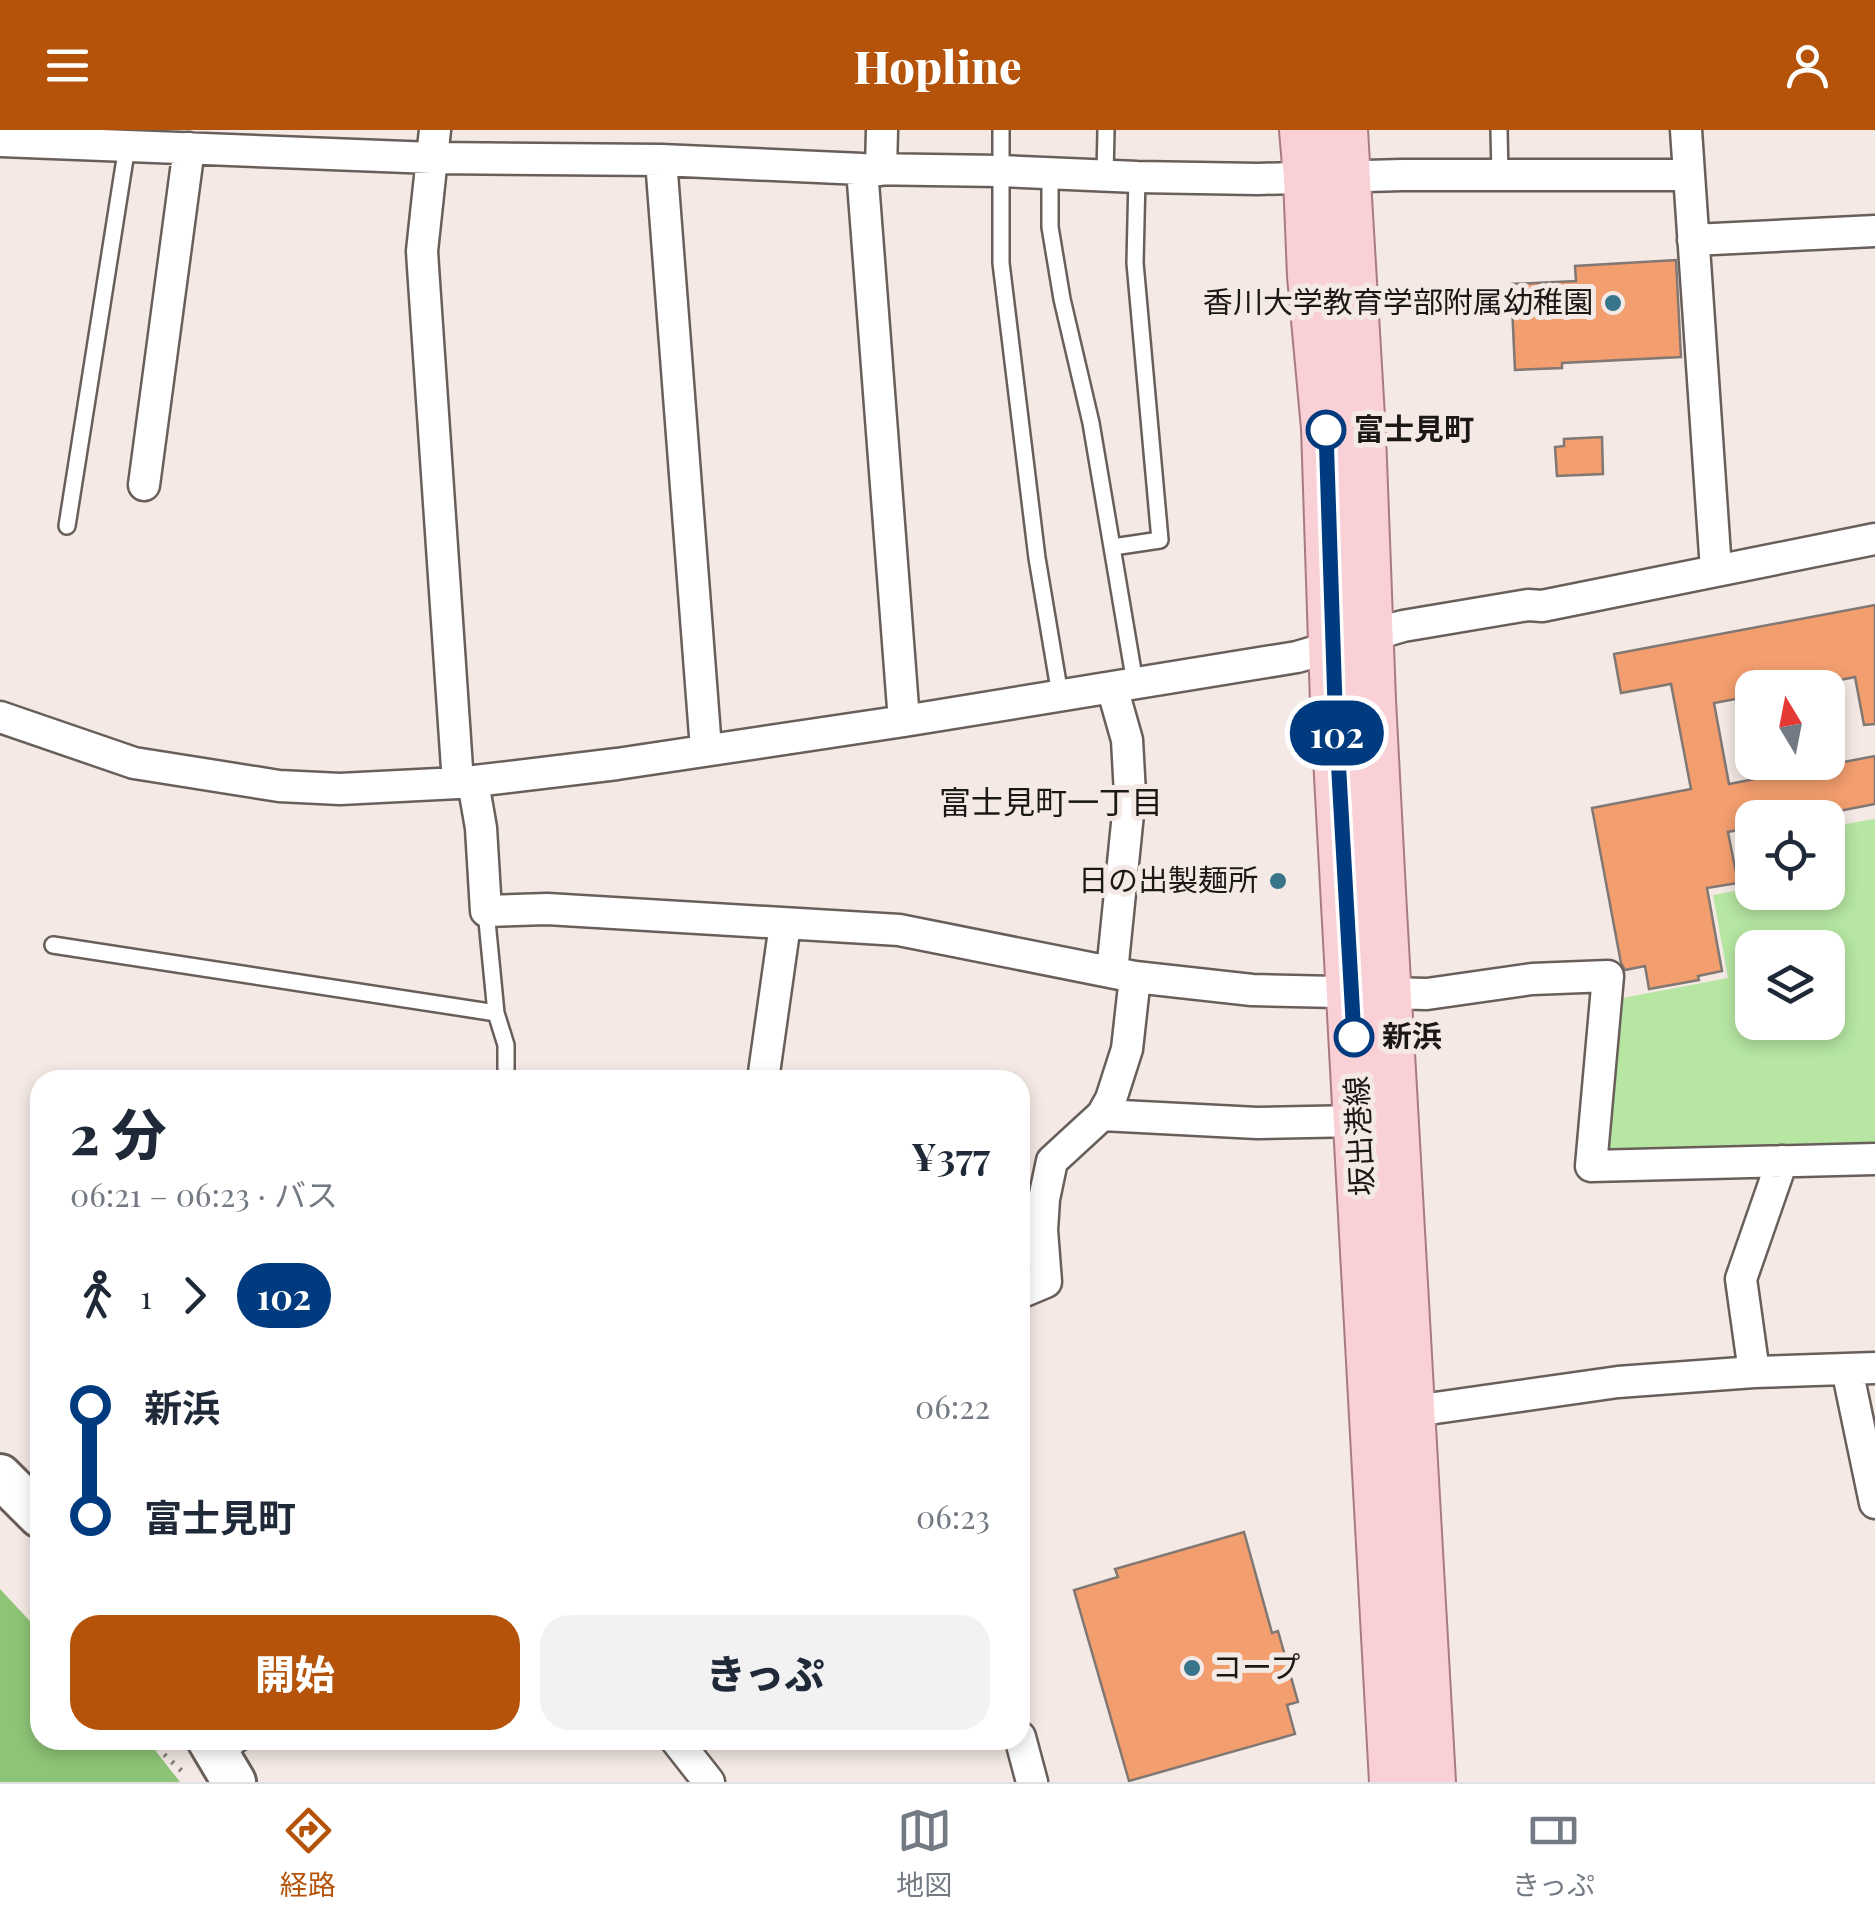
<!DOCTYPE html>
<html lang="ja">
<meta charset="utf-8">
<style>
:root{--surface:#fff;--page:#f2f2f3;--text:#1f2937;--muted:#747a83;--line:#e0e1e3;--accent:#b45309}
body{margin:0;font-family:"Playfair Display","Noto Sans JP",serif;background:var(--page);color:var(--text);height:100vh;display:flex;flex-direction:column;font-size:38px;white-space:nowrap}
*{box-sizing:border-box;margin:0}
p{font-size:32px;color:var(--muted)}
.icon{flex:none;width:55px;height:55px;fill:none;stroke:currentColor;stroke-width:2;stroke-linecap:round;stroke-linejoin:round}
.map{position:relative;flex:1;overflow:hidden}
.side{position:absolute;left:30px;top:940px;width:1000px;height:680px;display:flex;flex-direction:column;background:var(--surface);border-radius:30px;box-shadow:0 5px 15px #0003}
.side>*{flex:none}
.badge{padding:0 20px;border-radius:32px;font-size:35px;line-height:65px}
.needle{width:65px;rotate:350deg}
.buttons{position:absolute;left:1735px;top:540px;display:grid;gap:20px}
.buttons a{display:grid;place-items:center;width:110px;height:110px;border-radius:20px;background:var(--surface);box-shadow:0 5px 15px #0003;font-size:50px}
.map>.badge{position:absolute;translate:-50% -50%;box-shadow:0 0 0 5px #fff}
.legs{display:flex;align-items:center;gap:15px;height:110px;padding:0 40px;font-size:32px}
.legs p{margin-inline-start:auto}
.summary{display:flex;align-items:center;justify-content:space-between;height:170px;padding:0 40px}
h1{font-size:55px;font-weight:800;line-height:75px}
.button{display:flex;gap:20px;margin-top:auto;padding:20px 40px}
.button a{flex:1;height:115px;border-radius:30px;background:var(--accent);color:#fff;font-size:40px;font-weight:800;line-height:115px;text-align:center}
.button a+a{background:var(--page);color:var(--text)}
ul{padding:0 40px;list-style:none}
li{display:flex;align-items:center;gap:35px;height:110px;font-size:38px}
li i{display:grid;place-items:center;width:15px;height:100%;margin:0 12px;background:currentColor}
li i::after{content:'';width:25px;height:25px;margin:-12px;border:8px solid;border-radius:50%;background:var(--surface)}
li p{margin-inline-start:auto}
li:first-child i{background:linear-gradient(#0000 50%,currentColor 0)}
li:last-child i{background:linear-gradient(currentColor 50%,#0000 0)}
header{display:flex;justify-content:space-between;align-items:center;height:130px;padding:0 40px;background:var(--accent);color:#fff;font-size:45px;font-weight:800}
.dock{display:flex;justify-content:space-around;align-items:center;height:140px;border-top:2px solid var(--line);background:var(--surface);font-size:28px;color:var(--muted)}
.dock a{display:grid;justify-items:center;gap:5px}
.dock .selected{color:var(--accent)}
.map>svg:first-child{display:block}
</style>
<header><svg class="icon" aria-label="menu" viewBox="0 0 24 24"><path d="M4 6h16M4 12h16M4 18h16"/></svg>Hopline<svg class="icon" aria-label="person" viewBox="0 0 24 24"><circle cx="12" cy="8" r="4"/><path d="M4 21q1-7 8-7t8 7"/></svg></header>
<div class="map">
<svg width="1875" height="1652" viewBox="0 0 1875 1652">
<rect width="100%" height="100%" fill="#f4e9e4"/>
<path fill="#b6e6a2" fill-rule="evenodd" d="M1875,689V1021L1606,1028L1612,870L1728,848L1713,765L1751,758L1744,711L1752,709V762H1828V697ZM1752,818H1828V892H1752Z"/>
<path fill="#8dc476" d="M0,1459L40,1502V1610H147L180,1652H0Z"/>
<path fill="#f39e6e" stroke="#817773" stroke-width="2.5" d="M1676,130L1681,227L1562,233V238L1515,240L1511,154L1576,151L1575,136Z
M1602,307L1603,344L1557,346L1555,317L1564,316V309Z
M1875,475V594L1864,595L1855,547L1800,558H1752V566L1714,573L1729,654L1875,626V674L1803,688H1752V697L1728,702L1738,753L1707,758L1722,841L1698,846L1699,850L1649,859L1645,836L1625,840L1621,833L1592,678L1691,659L1671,554L1621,563L1614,524Z
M1244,1402L1272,1503L1278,1501L1298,1572L1287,1575L1295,1604L1129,1651L1074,1460L1118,1447L1115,1439Z"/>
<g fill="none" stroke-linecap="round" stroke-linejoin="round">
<g stroke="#685f5a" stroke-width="20">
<path id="lane" d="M1001,0V133L1037,428L1060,565
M1499,0L1500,46
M1050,43V97L1062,169L1091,293L1135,553
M1105,45L1106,0
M67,396L127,16
M1113,417L1160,410L1135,133L1137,47
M486,781L496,883L506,915V950
M53,815L496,883
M223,1626L244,1610"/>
</g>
<g stroke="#685f5a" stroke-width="35">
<path id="street" d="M435,0L422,121L423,137L458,653
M1686,0L1716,440
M0,11L432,28L661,30L862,39L1000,41L1137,47L1258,49L1402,45H1689
M661,30L706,619
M862,39L904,591
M881,40L882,0
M1693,110L1875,101
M144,355L189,18
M0,587L134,633L279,656L340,659L458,653L617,634L904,591L1297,527L1403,496L1528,475L1542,476L1875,409
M473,652L481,698L486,781L547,779L899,800L1135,847L1252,860L1427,864L1532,849L1608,846L1591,1036L1875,1029
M1112,842L1130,664L1127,610L1112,557
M763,950L785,794
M1102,985L1257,993L1359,991
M1020,1163L1046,1152L1042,1100L1044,1069L1052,1031L1102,985L1111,969L1127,919L1135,847
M1847,1239L1875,1373
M1754,1242L1741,1149L1782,1031
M1393,1284L1618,1252L1754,1242L1875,1238
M1020,1607L1032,1652
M676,1610L709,1652"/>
</g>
<g stroke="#685f5a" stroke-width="48">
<path id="secondary" d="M0,1346L40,1386
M209,1610L234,1652"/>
</g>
<g stroke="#a97b80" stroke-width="52">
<path id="primary" d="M1304,0L1308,47L1312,146L1326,298L1335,573L1394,1652
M1343,0L1361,304L1371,570L1382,781L1431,1652"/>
</g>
<path stroke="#847d7a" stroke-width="5" stroke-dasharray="2.5 8" stroke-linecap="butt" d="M149,1610L187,1646"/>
<use href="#lane" stroke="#fff" stroke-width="15"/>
<use href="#street" stroke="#fff" stroke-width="30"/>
<use href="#secondary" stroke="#fff" stroke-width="42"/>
<use href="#primary" stroke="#f9d0d5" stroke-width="48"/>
</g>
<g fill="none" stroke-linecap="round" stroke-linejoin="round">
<g stroke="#fff" stroke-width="22">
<path id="line-1" d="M1326,300L1335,574L1354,907"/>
</g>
<use href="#line-1" stroke="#003b80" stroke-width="15"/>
</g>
<g fill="#38758b" stroke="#f4e9e4" stroke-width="4">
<circle cx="1613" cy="173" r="10"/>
<circle cx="1278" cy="751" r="10"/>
<circle cx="1192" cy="1538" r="10"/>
</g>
<g fill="#fff" stroke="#003b80" stroke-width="5">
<circle cx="1326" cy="300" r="18"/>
<circle cx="1354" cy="907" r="18"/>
</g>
<g text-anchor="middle" stroke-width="10" stroke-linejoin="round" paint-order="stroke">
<g font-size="30" fill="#1c1816" stroke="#f4e9e4" text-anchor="end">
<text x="1593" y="183">香川大学教育学部附属幼稚園</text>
<text x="1258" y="761">日の出製麺所</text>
<text x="1212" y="1548" text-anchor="start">コープ</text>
</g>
<g font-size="30" font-weight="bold" fill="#1c1816" stroke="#f4e9e4" text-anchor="start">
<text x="1354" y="310">富士見町</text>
<text x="1382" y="917">新浜</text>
</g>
<g font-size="30" fill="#1c1816" stroke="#f4e9e4">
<text transform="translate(1360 1006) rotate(-93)" y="10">坂出港線</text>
</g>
<g font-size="32" fill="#1c1816" stroke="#f4e9e4">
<text x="1051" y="684">富士見町一丁目</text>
</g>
</g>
</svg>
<div class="buttons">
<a><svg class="needle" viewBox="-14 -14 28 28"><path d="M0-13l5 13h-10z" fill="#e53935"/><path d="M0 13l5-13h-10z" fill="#747a83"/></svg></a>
<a><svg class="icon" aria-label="locate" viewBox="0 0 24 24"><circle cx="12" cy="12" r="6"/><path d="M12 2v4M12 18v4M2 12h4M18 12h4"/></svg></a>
<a><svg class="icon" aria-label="layers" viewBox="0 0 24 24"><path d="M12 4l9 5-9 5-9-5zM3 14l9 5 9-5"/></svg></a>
</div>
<b class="badge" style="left:1337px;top:603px;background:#003b80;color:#fff">102</b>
<section class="side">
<div class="summary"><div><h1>2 分</h1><p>06:21 – 06:23 · バス</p></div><b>¥377</b></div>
<div class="legs"><svg class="icon" aria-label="walk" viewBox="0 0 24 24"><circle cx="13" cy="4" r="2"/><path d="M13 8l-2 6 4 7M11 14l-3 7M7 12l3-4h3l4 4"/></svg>1<svg class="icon" aria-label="forward" viewBox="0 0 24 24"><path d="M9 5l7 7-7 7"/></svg><b class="badge" style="background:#003b80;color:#fff">102</b></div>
<ul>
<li><i style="color:#003b80"></i><b>新浜</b><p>06:22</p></li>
<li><i style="color:#003b80"></i><b>富士見町</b><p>06:23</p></li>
</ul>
<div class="button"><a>開始</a><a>きっぷ</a></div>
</section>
</div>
<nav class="dock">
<a class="selected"><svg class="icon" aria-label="directions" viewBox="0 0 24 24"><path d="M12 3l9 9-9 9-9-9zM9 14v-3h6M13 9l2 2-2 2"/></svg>経路</a>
<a><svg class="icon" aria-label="map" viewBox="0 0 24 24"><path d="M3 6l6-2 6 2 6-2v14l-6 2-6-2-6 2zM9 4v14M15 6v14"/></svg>地図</a>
<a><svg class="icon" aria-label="tickets" viewBox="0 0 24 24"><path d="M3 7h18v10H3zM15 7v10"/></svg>きっぷ</a>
</nav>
